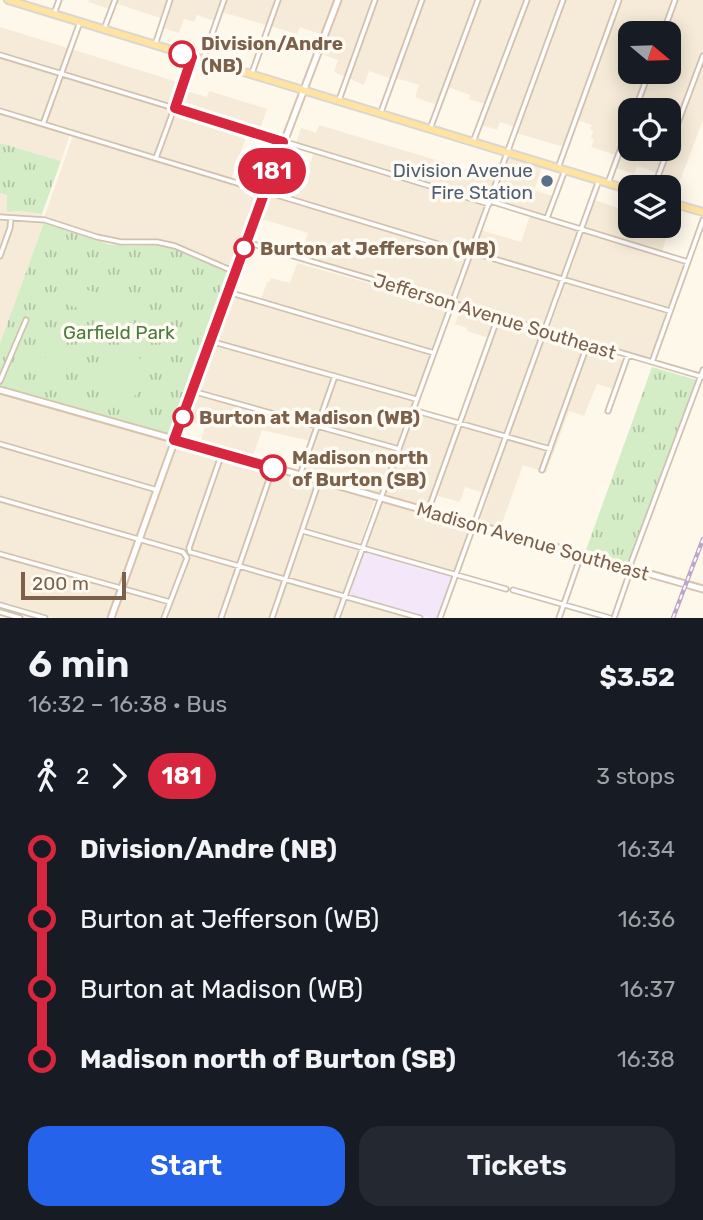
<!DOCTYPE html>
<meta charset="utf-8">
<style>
:root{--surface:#171b24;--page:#242831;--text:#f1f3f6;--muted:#9ea1a6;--accent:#2563eb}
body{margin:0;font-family:Rubik,sans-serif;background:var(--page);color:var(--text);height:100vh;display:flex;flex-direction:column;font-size:26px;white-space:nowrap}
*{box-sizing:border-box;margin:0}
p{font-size:23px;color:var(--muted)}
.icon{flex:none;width:38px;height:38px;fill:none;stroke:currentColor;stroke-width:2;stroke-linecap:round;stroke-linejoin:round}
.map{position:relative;height:618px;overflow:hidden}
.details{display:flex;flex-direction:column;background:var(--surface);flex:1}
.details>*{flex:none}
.badge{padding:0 14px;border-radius:23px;font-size:24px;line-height:46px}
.needle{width:46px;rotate:109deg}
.fabs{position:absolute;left:618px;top:21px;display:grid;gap:14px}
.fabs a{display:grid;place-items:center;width:63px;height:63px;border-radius:14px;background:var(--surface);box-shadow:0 4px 18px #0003;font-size:35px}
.scale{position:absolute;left:21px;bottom:18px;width:105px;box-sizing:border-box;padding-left:7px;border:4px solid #7b604b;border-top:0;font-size:19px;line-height:24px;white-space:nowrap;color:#7b604b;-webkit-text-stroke:5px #fffbf2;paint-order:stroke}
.map>.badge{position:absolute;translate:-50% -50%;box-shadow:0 0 0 4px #fff}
.legs{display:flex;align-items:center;gap:10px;height:77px;padding:0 28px;font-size:23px}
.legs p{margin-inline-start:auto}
.head{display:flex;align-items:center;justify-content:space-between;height:119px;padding:0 28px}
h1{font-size:38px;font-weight:600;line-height:52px}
.primary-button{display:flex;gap:14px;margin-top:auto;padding:14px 28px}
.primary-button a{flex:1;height:80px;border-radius:21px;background:var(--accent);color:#fff;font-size:28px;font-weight:600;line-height:80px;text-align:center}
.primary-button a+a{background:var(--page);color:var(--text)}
ul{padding:0 28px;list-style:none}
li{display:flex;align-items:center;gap:24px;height:70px;font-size:26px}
li i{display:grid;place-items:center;width:10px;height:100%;margin:0 9px;background:currentColor}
li i::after{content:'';width:18px;height:18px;margin:-9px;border:5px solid;border-radius:50%;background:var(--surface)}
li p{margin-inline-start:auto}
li:first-child i{background:linear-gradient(#0000 50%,currentColor 0)}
li:last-child i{background:linear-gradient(currentColor 50%,#0000 0)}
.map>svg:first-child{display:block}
</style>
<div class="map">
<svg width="703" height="618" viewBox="0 0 703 618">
<defs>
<pattern id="grass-tufts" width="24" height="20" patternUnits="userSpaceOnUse" patternTransform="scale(1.75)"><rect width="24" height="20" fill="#d4edc7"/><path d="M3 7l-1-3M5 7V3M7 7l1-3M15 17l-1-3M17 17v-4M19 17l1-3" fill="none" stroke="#b1c3a4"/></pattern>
</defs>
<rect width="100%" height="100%" fill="#fef8eb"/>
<path fill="#f6ebd8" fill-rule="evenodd" d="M89,0H335L323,35L300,27L297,34L218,11L214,21L197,15L194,22L184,19L179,33L163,28L166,20L112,2L109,9L88,2Z
M342,0H475L437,105L415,97L419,85L396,78L395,80L369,71L364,85L334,72L338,60L322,54Z
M480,0H703V120L680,181L637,166L634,174L616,168L619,156L591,147L594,140L591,138L593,131L590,129L592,125L574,119L563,147L517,133L518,128L500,122L497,130L482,125L488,105L469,99L470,95L448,87ZM630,33H668V72H630ZM630,110H668V149H630Z
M0,27L181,83L156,156L0,108Z
M184,90L207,97L209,91L267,109L259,132L249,129L231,179L160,157Z
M0,113L70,134L61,161L0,143Z
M319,125L496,178L452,300L301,255L308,233L259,218L280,163L298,169L297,173L306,175L315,149L296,143L301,128L316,133Z
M73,136L259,192L260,197L233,269L166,242L112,239L44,217Z
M509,157L542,167L534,190L553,196L546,215L493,199Z
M0,193L7,194V212L21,211L42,214L44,223L0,343Z
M595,200L623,210L622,214L630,217V226H653L662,229L661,233L667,235L661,255L685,263L650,358L549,329Z
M530,215L578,231L543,328L456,301L481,230L521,242Z
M297,263L449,306L378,494L304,473L315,442L262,430L252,458L200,444L205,426L186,420L231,294L260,302L267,282H270L271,278L290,283Z
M461,309L493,319L494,321L488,338L467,331V328L455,324Z
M499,323L623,360L613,389L597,384L584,416L569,411L546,473L523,465L501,526L479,522L489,495L465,487L460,502L431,494L426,507L383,496L414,414L462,426Z
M0,392L169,442L108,618H54L0,603Z
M178,445L375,499L343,594L147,539L145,536Z
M381,501L471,527L454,571L365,546Z
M145,543L244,570L414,618H116L142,544Z"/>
<path fill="#f5e7fa" d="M364,550L452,576L437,618H430L349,595Z"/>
<path fill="url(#grass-tufts)" d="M0,143L61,161L42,214L21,211L7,212V195L0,193Z
M44,223L108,244L125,246L159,245L175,248L234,272L173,437L0,387V343Z
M652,367L697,380L629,563L586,550Z"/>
<path fill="#d4edc7" d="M73,286L102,294L109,288L120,286L132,295L125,319L106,313L105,316L68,305Z
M124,344C149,356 145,380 133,399L102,381Z
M48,348L66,353L61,371L43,366Z"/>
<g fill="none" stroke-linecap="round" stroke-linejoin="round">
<g stroke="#d2c1af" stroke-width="7">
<path id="street" d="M54,14L59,0
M104,29L115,0
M663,33L675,0
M155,45L170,0
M0,55L489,204
M203,60L224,0
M252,73L278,0
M339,100L375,0
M635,110L649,72
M0,111L471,254
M381,112L422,0
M43,124L80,22
M430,129L478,0
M473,142L527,0
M156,158L193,57
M558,168L619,0
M608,183L630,123
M654,187L703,56
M490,201L688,262
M0,217L45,220L97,237L121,242H157L175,246L235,272
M547,218L565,170
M246,242L703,377
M471,252L670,311
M0,256L10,228L11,218
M228,292L434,353
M210,341L416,399
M652,362L703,220
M0,381L26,320
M192,391L399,449
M413,410L550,449
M608,411L628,355
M0,444L157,490
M222,453L189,548L190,552L420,618
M542,470L588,343
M300,475L335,376
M0,499L183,552L187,558L164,618
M428,511L498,317
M303,531L506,589
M0,554L170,602
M629,568L703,370
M513,590L610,618
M0,605L45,618
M0,612L20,618
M221,618L273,468
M272,618L319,481
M337,618L563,0
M440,618L599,180
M559,618L581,555
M614,618L631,569"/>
</g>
<g stroke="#d7c3ae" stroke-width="9">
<path id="secondary" d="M0,390L703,589
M111,618L246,242L338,0"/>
</g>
<g stroke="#ddd6d0" stroke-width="10">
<path id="primary" d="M8,0L630,190
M668,202L703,212"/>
</g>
<use href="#street" stroke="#fff" stroke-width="3.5"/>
<use href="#secondary" stroke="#fff" stroke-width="5"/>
<use href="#primary" stroke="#fee3a1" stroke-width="6"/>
<g stroke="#bca6ca" stroke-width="4.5">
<path id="rail" d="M673,618L703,539"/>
</g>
<use href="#rail" stroke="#fffbf2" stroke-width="2" stroke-dasharray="5" stroke-linecap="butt"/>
</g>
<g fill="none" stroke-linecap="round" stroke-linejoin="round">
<g stroke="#fff" stroke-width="16">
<path id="line-1" d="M182,54L192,57L175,108L283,142L174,440L273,468"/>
</g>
<use href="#line-1" stroke="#d7263d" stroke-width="10"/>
</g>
<g fill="#fff" stroke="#d7263d" stroke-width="3.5">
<circle cx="182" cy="54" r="12"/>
<circle cx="244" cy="248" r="9"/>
<circle cx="183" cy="417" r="9"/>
<circle cx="273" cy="468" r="12"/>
</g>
<circle fill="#5c6f8a" stroke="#fffbf2" stroke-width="2.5" cx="547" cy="181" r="7"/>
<g text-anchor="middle" stroke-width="7" stroke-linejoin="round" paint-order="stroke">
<g font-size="19" font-weight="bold" fill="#7b604b" stroke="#fffbf2" text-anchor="start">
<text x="201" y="50">Division/Andre<tspan x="201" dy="22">(NB)</tspan></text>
<text x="260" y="255">Burton at Jefferson (WB)</text>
<text x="199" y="424">Burton at Madison (WB)</text>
<text x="292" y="464">Madison north<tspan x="292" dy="22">of Burton (SB)</tspan></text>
</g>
<g font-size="19" fill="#4e5e75" stroke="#fffbf2" text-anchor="end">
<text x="533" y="177">Division Avenue<tspan x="533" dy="22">Fire Station</tspan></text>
</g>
<g font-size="19" fill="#7b604b" stroke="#fffbf2">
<text transform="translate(495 316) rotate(17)" y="7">Jefferson Avenue Southeast</text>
<text transform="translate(533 541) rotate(16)" y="7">Madison Avenue Southeast</text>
</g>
<g font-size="19" fill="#4c7b40" stroke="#fffbf2">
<text x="119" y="339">Garfield Park</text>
</g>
</g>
</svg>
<div class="fabs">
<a><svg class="needle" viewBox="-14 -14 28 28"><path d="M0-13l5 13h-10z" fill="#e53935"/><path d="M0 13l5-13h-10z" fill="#9ea1a6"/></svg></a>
<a><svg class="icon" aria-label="locate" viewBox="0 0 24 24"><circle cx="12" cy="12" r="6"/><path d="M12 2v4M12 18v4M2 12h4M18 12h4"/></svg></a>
<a><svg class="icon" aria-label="layers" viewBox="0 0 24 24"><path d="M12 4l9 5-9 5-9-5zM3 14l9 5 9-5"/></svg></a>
</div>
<div class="scale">200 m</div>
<b class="badge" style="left:272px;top:171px;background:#d7263d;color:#fff">181</b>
</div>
<section class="details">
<div class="head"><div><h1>6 min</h1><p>16:32 – 16:38 · Bus</p></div><b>$3.52</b></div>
<div class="legs"><svg class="icon" aria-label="walk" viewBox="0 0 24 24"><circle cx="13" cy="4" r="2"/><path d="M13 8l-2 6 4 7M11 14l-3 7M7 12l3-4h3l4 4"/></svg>2<svg class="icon" aria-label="forward" viewBox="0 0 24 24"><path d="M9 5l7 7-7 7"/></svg><b class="badge" style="background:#d7263d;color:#fff">181</b><p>3 stops</p></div>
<ul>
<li><i style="color:#d7263d"></i><b>Division/Andre (NB)</b><p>16:34</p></li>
<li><i style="color:#d7263d"></i><span>Burton at Jefferson (WB)</span><p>16:36</p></li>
<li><i style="color:#d7263d"></i><span>Burton at Madison (WB)</span><p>16:37</p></li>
<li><i style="color:#d7263d"></i><b>Madison north of Burton (SB)</b><p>16:38</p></li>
</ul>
<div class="primary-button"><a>Start</a><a>Tickets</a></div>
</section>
